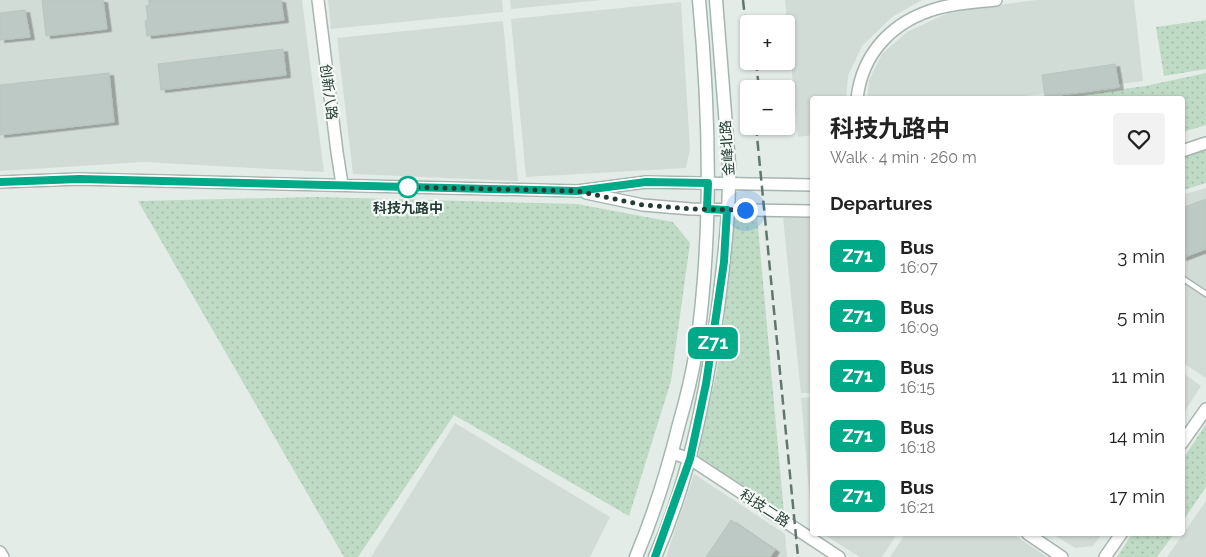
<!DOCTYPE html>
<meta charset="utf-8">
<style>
:root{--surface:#fff;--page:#f2f2f2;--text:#222;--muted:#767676}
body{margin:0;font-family:Raleway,"Noto Sans SC",sans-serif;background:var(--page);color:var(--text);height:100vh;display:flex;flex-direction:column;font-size:19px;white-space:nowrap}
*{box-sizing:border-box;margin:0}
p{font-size:16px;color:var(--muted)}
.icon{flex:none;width:28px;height:28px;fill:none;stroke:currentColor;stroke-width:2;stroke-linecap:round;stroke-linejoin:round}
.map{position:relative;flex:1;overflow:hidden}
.details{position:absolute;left:810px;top:96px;width:375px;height:440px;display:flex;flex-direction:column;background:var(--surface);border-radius:5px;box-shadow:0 1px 4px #0004}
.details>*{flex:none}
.badge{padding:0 10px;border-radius:8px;font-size:18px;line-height:32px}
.buttons{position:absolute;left:740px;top:15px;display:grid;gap:10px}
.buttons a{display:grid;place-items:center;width:55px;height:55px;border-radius:5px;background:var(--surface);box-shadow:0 1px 4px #0004;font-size:25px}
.you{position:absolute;width:25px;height:25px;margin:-12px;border:4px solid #fff;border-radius:50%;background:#1a73e8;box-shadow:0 0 0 8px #1a73e833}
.map>.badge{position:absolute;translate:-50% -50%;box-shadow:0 0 0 2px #fff}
h2{padding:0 20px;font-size:19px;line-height:45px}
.round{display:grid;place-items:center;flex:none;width:52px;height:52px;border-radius:5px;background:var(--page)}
.overview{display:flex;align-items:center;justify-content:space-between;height:85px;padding:0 20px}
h1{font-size:24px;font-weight:700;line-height:38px}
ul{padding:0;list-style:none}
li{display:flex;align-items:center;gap:15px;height:60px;padding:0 20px}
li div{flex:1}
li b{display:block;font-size:19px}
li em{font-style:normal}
li .badge{min-width:55px;font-weight:700;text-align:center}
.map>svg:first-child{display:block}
</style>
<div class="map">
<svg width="1206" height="557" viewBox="0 0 1206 557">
<defs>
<pattern id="grass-dots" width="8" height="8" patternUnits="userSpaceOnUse" patternTransform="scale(1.25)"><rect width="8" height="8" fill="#bfdbc5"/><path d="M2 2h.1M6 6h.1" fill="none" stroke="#a4bdaa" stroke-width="1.8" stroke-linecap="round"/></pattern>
<filter id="shadow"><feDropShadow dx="4.5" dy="2.5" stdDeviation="0" flood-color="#0004"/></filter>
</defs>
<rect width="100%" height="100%" fill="#e4ece8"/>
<path fill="#d2dcd7" d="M0,0H302L324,172L144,162L0,171Z
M328,0H502L503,12L331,29Z
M510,0H602L511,9Z
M785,0H922L892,17L862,46L848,76L846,99H812V135L798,137Z
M1037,0H1134L1143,81L1001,99H867L869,80L882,54L907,32L952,11Z
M681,2L690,149L686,168L526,177L511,19Z
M503,21L518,181L353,174L337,38Z
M1206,188V378L1183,363L1182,195Z
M783,218H812V393H801Z
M1183,373L1201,386L1183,414Z
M812,397V525L801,398Z
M455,423L610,517L590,557H371Z
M694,474L785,534L787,557H666Z
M1206,501V557H1167Z
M823,534H897L882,557H860Z
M905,534H1013L1047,557H890Z
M1053,534H1102L1093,546L1075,548Z"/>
<path fill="url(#grass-dots)" d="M1206,20V69L1164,76L1156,27Z
M1206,73V125L1183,132L1182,99H1052L1145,86Z
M1206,149V183L1183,190L1182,157Z
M316,197L577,204L673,222L690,243L671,381L629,516L454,415L358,557H344L138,201Z
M731,215L757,216L784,513L698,456L717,370L724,323Z
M1206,424V487L1183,521V459Z
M1132,534H1174L1157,557H1117Z"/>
<path fill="#bcc9c4" stroke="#b7c5bf" filter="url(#shadow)" d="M42,0H103L107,29L46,36Z
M149,0H281L284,20L147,36L145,21L148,20L146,6L149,5Z
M25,10L30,37L0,40V13Z
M283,49L286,75L161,90L158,64Z
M1115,64L1119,87L1045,97L1042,75Z
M109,73L114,122L0,135V85Z
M1206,199V249L1182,258V208Z
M731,520L775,550L770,557H706Z"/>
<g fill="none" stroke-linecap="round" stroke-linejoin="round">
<g stroke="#a7b4af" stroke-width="7">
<path id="service" d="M1182,278L1206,294"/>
</g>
<g stroke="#a7b4af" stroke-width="14">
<path id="tertiary" d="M318,0L337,152L342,184
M857,99C862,52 894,20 939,8C957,3 978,2 996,0
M1182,151L1206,143
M0,182L79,179L577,191L646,182L812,185
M586,193L643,205L691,209L812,211
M1182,443L1206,409
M672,453L690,459L839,557
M1028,534L1062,557
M0,552L3,557
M1105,557L1121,534"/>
</g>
<g stroke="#a3b7af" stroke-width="15">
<path id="secondary" d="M636,557C654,514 668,469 679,424C686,400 692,375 696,351C713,235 710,116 699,0
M655,557C690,478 706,393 718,308C724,260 730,212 729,164L716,0"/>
</g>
<use href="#service" stroke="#fff" stroke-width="4.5"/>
<use href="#tertiary" stroke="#fff" stroke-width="11"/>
<use href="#secondary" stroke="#fff" stroke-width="12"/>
<path stroke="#607770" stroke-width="2.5" stroke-dasharray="10 5" stroke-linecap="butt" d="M743,0L749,55
M756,61L759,89
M756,126L798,557"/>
</g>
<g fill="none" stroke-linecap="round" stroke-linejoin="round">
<g stroke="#fff" stroke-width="11">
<path id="line" d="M0,182L79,179L577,191L646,182L708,183L707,209L727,210L724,262L706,384L690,459L655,557"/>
</g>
<use href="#line" stroke="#0a8" stroke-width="8"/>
<path stroke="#253c35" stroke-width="5" stroke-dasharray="0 9" d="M408,187H404L577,191L643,205L691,209L745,210"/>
</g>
<circle fill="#fff" stroke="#0a8" stroke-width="2.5" cx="408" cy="187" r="10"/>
<g text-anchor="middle" stroke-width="4.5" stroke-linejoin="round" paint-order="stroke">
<g font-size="14" fill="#253c35" stroke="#f4f9f6">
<text transform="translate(329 92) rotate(83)" y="5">创新八路</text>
<text transform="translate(727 148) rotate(-94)" y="5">金峰北路</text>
<text transform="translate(765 508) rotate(33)" y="5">科技二路</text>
</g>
<g font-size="14" font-weight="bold" fill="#253c35" stroke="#f4f9f6">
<text x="408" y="213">科技九路中</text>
</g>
</g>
</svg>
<div class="buttons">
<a>+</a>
<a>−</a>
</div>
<div class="you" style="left:745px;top:210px"></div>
<b class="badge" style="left:713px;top:343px;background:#0a8;color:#fff">Z71</b>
<section class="details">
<div class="overview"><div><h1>科技九路中</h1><p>Walk · 4 min · 260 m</p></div><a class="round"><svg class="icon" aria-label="heart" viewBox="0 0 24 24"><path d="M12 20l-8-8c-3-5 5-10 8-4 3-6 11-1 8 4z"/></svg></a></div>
<h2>Departures</h2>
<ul>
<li><span class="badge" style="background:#0a8;color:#fff">Z71</span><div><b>Bus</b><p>16:07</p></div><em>3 min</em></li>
<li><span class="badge" style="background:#0a8;color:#fff">Z71</span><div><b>Bus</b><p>16:09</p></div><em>5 min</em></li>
<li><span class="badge" style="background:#0a8;color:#fff">Z71</span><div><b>Bus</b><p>16:15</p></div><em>11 min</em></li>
<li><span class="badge" style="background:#0a8;color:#fff">Z71</span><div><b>Bus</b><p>16:18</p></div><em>14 min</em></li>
<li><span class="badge" style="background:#0a8;color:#fff">Z71</span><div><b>Bus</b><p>16:21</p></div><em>17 min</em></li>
</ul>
</section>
</div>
